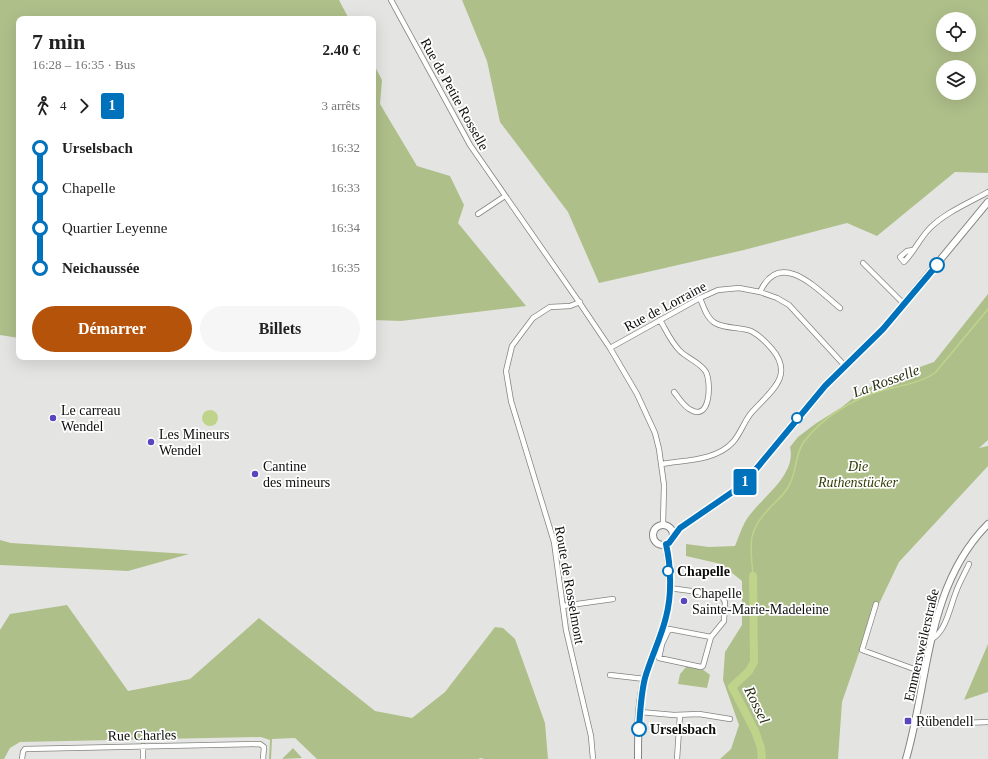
<!DOCTYPE html>
<html lang="fr">
<meta charset="utf-8">
<style>
:root{--surface:#fff;--page:#f6f6f6;--text:#222;--muted:#767676;--accent:#b45309}
body{margin:0;font-family:"Times New Roman",serif;background:var(--page);color:var(--text);height:100vh;display:flex;flex-direction:column;font-size:15px;white-space:nowrap}
*{box-sizing:border-box;margin:0}
p{font-size:13px;color:var(--muted)}
.icon{flex:none;width:22px;height:22px;fill:none;stroke:currentColor;stroke-width:2;stroke-linecap:round;stroke-linejoin:round}
.map{position:relative;flex:1;overflow:hidden}
.details{position:absolute;left:16px;top:16px;width:360px;height:344px;display:flex;flex-direction:column;background:var(--surface);border-radius:8px;box-shadow:0 4px 16px #0002}
.details>*{flex:none}
.badge{padding:0 8px;border-radius:3px;font-size:14px;line-height:26px}
.buttons{position:absolute;left:936px;top:12px;display:grid;gap:8px}
.buttons a{display:grid;place-items:center;width:40px;height:40px;border-radius:50%;background:var(--surface);box-shadow:0 4px 16px #0002;font-size:20px}
.map>.badge{position:absolute;translate:-50% -50%;box-shadow:0 0 0 2px #fff}
.legs{display:flex;align-items:center;gap:6px;height:44px;padding:0 16px;font-size:13px}
.legs p{margin-inline-start:auto}
.headline{display:flex;align-items:center;justify-content:space-between;height:68px;padding:0 16px}
h1{font-size:22px;font-weight:600;line-height:30px}
.action{display:flex;gap:8px;margin-top:auto;padding:8px 16px}
.action a{flex:1;height:46px;border-radius:24px;background:var(--accent);color:#fff;font-size:16px;font-weight:600;line-height:46px;text-align:center}
.action a+a{background:var(--page);color:var(--text)}
ul{padding:0 16px;list-style:none}
li{display:flex;align-items:center;gap:14px;height:40px;font-size:15px}
li i{display:grid;place-items:center;width:6px;height:100%;margin:0 5px;background:currentColor}
li i::after{content:'';width:10px;height:10px;margin:-5px;border:3px solid;border-radius:50%;background:var(--surface)}
li p{margin-inline-start:auto}
li:first-child i{background:linear-gradient(#0000 50%,currentColor 0)}
li:last-child i{background:linear-gradient(currentColor 50%,#0000 0)}
.map>svg:first-child{display:block}
</style>
<div class="map">
<svg width="988" height="759" viewBox="0 0 988 759">
<rect width="100%" height="100%" fill="#e4e5e2"/>
<path fill="#afbf8a" fill-rule="evenodd" d="M0,0H339L349,19H19V338L0,335Z
M462,0H988V173L955,172L877,236L847,223L744,250L599,283L568,212L500,122L487,61ZM943,19H969V45H943ZM943,67H969V93H943Z
M373,63L382,80L380,104L417,166L450,176L464,205L458,223L526,306L401,321L373,320Z
M988,294V440L979,448L988,446V466L899,562L868,627L842,702L838,759H720L731,749L739,725L723,680L725,652L742,625V581L721,564L686,556V544L709,547L735,546C738,538 741,530 745,522C758,499 797,477 790,447L798,437L815,424L842,407L858,394L883,380L934,362Z
M0,540L11,543L189,554L128,571L0,565Z
M67,605L128,691L190,679L259,618L375,711L412,718L445,692L495,627L503,628L515,639L545,723L548,759H484L481,758L478,759H317L295,738L272,739L271,759H269L270,740L261,737L20,742L10,748L4,759H0V630L10,614Z
M988,644V692L964,700Z
M687,666L701,668L710,675L707,688L678,684L680,674Z
M293,748L302,758L282,759Z"/>
<path fill="#bfd48a" d="M202 418a8 8 0 1 1 16 0a8 8 0 1 1-16 0Z"/>
<g fill="none" stroke-linecap="round" stroke-linejoin="round">
<path stroke="#bfd48a" stroke-width="1.5" d="M753,576C751,548 746,533 767,511C773,504 782,497 787,489C797,475 794,457 803,443C822,417 853,399 883,390C900,386 920,383 935,373L988,309"/>
<path stroke="#bfd48a" stroke-width="8" d="M753,576L754,662L749,671L732,687L755,731L761,748L762,759"/>
<g stroke="#848581" stroke-width="6">
<path id="street" d="M391,0L470,145L577,299L610,348L637,394L655,433L659,449L664,485L663,524
M478,214L505,196
M913,250L907,251L900,257L904,262C914,252 920,238 930,228C946,212 969,203 988,192
M863,263L904,304
M760,292C780,248 817,289 840,308
M580,302L570,306L550,307L533,318L512,346L506,371L511,401L554,542L566,630L591,736L593,759
M660,320C666,330 671,342 680,351C687,358 701,363 706,372C711,382 711,421 691,410C684,407 679,398 674,392
M610,348L700,298L718,290L739,288L760,292L777,298L789,305L845,366
M662,464C684,460 716,461 733,442C741,433 744,421 752,412C770,392 795,376 772,349C766,342 759,335 751,331C740,327 726,329 715,323C707,319 703,306 700,298
M876,604L862,650L925,673
M563,606L613,599
M932,639C946,631 950,607 956,592C959,583 965,573 969,564
M659,643L662,644L659,658L701,667L703,666L711,637
M662,644L669,629L711,637L724,621L725,602L721,595L669,588
M610,675L645,679
M640,712L674,715L699,714L730,719
M915,725L988,722
M143,746V759
M22,759L23,752L25,749L260,744L264,747L263,759
M677,759L680,715"/>
</g>
<g stroke="#848581" stroke-width="8">
<path id="secondary" d="M653 535a10 10 0 1 1 20 0a10 10 0 1 1-20 0Z
M673,536L680,528L731,493L747,480L825,386L883,329L988,202
M638,759C638,732 638,703 645,677C651,657 661,637 666,617C672,595 670,566 666,544
M906,759C929,680 926,586 988,524"/>
</g>
<use href="#street" stroke="#fff" stroke-width="4.5"/>
<use href="#secondary" stroke="#fff" stroke-width="6"/>
</g>
<g fill="none" stroke-linecap="round" stroke-linejoin="round">
<g stroke="#fff" stroke-width="9">
<path id="line-1" d="M639,729C640,712 641,694 645,678C651,657 661,638 666,617C672,595 671,566 666,544L669,543L680,528L731,493L747,480L825,386L883,329L937,265"/>
</g>
<use href="#line-1" stroke="#0072bc" stroke-width="6"/>
</g>
<g fill="#fff" stroke="#0072bc" stroke-width="2">
<circle cx="937" cy="265" r="7"/>
<circle cx="797" cy="418" r="5"/>
<circle cx="668" cy="571" r="5"/>
<circle cx="639" cy="729" r="7"/>
</g>
<g fill="#5a45bd" stroke="#fff" stroke-width="1.5">
<circle cx="53" cy="418" r="4"/>
<circle cx="151" cy="442" r="4"/>
<circle cx="255" cy="474" r="4"/>
<circle cx="684" cy="601" r="4"/>
<rect x="904" y="717" width="8" height="8" rx="2"/>
</g>
<g text-anchor="middle" stroke-width="3.5" stroke-linejoin="round" paint-order="stroke">
<g font-size="14" fill="#0d0d0c" stroke="#fff">
<text transform="translate(455 94) rotate(61)" y="5">Rue de Petite Rosselle</text>
<text transform="translate(665 306) rotate(-28)" y="5">Rue de Lorraine</text>
<text transform="translate(570 585) rotate(80)" y="5">Route de Rosselmont</text>
<text transform="translate(921 645) rotate(-77)" y="5">Emmersweilerstraße</text>
<text transform="translate(142 735) rotate(-1)" y="5">Rue Charles</text>
</g>
<g font-size="14" fill="#0d0d0c" stroke="#fff" text-anchor="start">
<text x="61" y="415">Le carreau<tspan x="61" dy="16">Wendel</tspan></text>
<text x="159" y="439">Les Mineurs<tspan x="159" dy="16">Wendel</tspan></text>
<text x="263" y="471">Cantine<tspan x="263" dy="16">des mineurs</tspan></text>
<text x="692" y="598">Chapelle<tspan x="692" dy="16">Sainte-Marie-Madeleine</tspan></text>
<text x="916" y="726">Rübendell</text>
</g>
<g font-size="14" font-style="italic" fill="#323d04" stroke="#fff">
<text x="858" y="471">Die<tspan x="858" dy="16">Ruthenstücker</tspan></text>
</g>
<g font-size="14" font-weight="bold" fill="#0d0d0c" stroke="#fff" text-anchor="start">
<text x="677" y="576">Chapelle</text>
<text x="650" y="734">Urselsbach</text>
</g>
<g font-size="15" font-style="italic" fill="#2a3212" stroke="#fff">
<text transform="translate(886 381) rotate(-20)" y="5">La Rosselle</text>
<text transform="translate(757 705) rotate(64)" y="5">Rossel</text>
</g>
</g>
</svg>
<div class="buttons">
<a><svg class="icon" aria-label="locate" viewBox="0 0 24 24"><circle cx="12" cy="12" r="6"/><path d="M12 2v4M12 18v4M2 12h4M18 12h4"/></svg></a>
<a><svg class="icon" aria-label="layers" viewBox="0 0 24 24"><path d="M12 4l9 5-9 5-9-5zM3 14l9 5 9-5"/></svg></a>
</div>
<b class="badge" style="left:745px;top:482px;background:#0072bc;color:#fff">1</b>
<section class="details">
<div class="headline"><div><h1>7 min</h1><p>16:28 – 16:35 · Bus</p></div><b>2.40 €</b></div>
<div class="legs"><svg class="icon" aria-label="walk" viewBox="0 0 24 24"><circle cx="13" cy="4" r="2"/><path d="M13 8l-2 6 4 7M11 14l-3 7M7 12l3-4h3l4 4"/></svg>4<svg class="icon" aria-label="forward" viewBox="0 0 24 24"><path d="M9 5l7 7-7 7"/></svg><b class="badge" style="background:#0072bc;color:#fff">1</b><p>3 arrêts</p></div>
<ul>
<li><i style="color:#0072bc"></i><b>Urselsbach</b><p>16:32</p></li>
<li><i style="color:#0072bc"></i><span>Chapelle</span><p>16:33</p></li>
<li><i style="color:#0072bc"></i><span>Quartier Leyenne</span><p>16:34</p></li>
<li><i style="color:#0072bc"></i><b>Neichaussée</b><p>16:35</p></li>
</ul>
<div class="action"><a>Démarrer</a><a>Billets</a></div>
</section>
</div>
